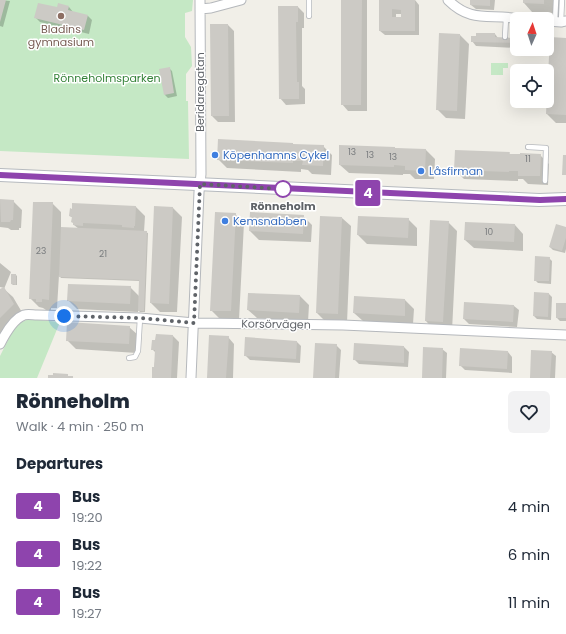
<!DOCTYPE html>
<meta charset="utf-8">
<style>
:root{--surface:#fff;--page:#f2f2f3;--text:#1f2937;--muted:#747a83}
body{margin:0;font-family:Poppins,sans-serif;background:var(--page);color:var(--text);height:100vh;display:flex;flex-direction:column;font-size:15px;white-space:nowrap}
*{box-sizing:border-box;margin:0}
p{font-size:13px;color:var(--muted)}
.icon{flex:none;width:22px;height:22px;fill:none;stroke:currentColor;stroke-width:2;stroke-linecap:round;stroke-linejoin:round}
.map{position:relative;height:378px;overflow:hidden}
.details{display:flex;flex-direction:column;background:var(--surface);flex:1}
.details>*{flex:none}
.badge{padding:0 8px;border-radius:3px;font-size:14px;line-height:26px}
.needle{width:26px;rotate:3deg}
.buttons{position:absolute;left:510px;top:12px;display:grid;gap:8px}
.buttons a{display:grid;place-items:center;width:44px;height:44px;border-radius:6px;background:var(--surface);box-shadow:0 4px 16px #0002;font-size:20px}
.you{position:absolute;width:20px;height:20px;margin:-10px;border:3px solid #fff;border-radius:50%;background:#1a73e8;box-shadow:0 0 0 6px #1a73e833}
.map>.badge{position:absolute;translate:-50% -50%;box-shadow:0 0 0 2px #fff}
h2{padding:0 16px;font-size:15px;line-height:36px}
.round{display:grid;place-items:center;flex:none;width:42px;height:42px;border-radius:6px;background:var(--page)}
.headline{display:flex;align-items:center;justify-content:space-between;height:68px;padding:0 16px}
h1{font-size:19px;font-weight:800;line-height:30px}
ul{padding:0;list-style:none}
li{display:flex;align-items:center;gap:12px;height:48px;padding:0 16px}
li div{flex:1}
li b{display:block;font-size:15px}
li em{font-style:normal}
li .badge{min-width:44px;font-weight:700;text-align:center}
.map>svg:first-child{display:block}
</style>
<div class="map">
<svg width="566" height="378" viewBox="0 0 566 378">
<rect width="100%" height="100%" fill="#f1efe8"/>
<path fill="#c5e8c5" d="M0,0H193L192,11L185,13V37L191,47L192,66L186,74V101H188L189,159L0,151Z
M491,63H508V68H503V75H491Z
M29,319L60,322L37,378H0V356L16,324Z"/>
<path fill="#0003" fill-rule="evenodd" d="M0,0L10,1L3,27L0,26Z
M342,0H367V111H348L342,104Z
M380,0H415L419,5V35H385L380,31ZM396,14H402V18H396Z
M471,0H495L494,10L476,9L471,5Z
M524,0H553V13L532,12L524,3Z
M69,7L73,12L88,16L92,20L89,34L40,22L35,17L57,9Z
M298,7L304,13V28H302V86L305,89V104L286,105L280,98Z
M228,25L234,31L235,122H218L212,116Z
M495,34L498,38L514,39L517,36V48L476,46L472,41Z
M460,35L469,44L465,119L446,118L437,109Z
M566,39V123H556L547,114Z
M169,68L172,71L177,96L168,98L165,95Z
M294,145L323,146L332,155L331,175L312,174L308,170L301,169V172L227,168L218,159Z
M340,146L426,150L435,159L434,179H415L410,174H403V175L349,173L340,165Z
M509,153L511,155H540L549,164L548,185L528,184L523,179H518V181L464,179L455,170Z
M0,200L13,201L22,210L21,228H19V230H11L8,228L0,227Z
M52,203L61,212V228L79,229L74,225L73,218L70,216L73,210V204L136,207L145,216L144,232L148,233L145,312H140L138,310V312L77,309L68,300L130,287L139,296L140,281L61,278L59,275L57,308H51V310H46L43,308L39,307L30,298Z
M155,207L173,208L182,217L177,312H160L151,303Z
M235,214L244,223L239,320L220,319L211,310Z
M303,216L312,225L311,242L259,240L250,231Z
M342,218L351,226L347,323L326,322L317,313Z
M408,219L417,228V246L367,244L358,235Z
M448,222L457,231L452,331L434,330L426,321Z
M515,225L523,234V251L474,248L465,240Z
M566,228V249L565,253L553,250L550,247Z
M549,258L552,261L551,284L538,283L535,280Z
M0,263L11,272L4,289L13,297L23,314L0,338V290L4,288L0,287Z
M16,275L17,276V285H13L12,284Z
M535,293L549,294L552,297L551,320L537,319L534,316Z
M300,296L309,305L308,322L257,318L248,310Z
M405,300L414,309L413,324L363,321L354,313Z
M566,304V321H560L557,318Z
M514,306L519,310L517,327L469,324L464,319Z
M129,327L138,335L137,353L76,349L67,340Z
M173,336L179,342L177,378H153L156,353L152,349Z
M228,337L234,344L233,378H208Z
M297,342L301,346L300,363L250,360L245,355Z
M336,345L341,350L339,378H314Z
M404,347L409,352L408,367L359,364L354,359Z
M442,349L447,353L446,378H423Z
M508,352L512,357V373L465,370L460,365Z
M551,352L556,356L555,378H531Z"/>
<path fill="#cccac5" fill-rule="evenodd" d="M0,0H6L0,22Z
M341,0H362L361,105H341Z
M379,0H415V31H379ZM392,9L401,10V17H392Z
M470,0H490V6L470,5Z
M523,0H544V4L523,3Z
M38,3L57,7L58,3L69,6L68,10L88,15L84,30L34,18Z
M278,6H298V22H296L297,82H299V99H279Z
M210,24H228L229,116H211Z
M439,33L460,34L457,111L436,110Z
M476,33H495V37L513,38V35H517V43L471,42V36H476Z
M550,37L566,38V115L546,114Z
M170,67L174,93L164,95L159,69Z
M218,139L293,143V144L324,145L323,166L302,165L303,161H293V163L217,160Z
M339,145L395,147V148L426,149L425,171L405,170V166L394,165V167L339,165Z
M455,150L510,152L509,154H520V153L541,154L540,176H518V171H509V172L454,170Z
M563,155H566V175H562Z
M0,199L14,200L13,220H11L10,222H1Z
M33,202H53L49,300L42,299V302H36V299H29Z
M72,203L136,206L135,226H134V228L122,227V225L83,223V226L73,225V223L71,222L72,217L69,216L70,208L72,209Z
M154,206L173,207L169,304L150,303Z
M215,212L236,213L231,311H210Z
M250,212L304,215L303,234L249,231Z
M320,216L342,217L338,314L316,313Z
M358,216L409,218L408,238L357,235Z
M430,220L449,221L443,322L425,321Z
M465,222L515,224L514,242L464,240Z
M556,224L566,227V238L562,251L549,247Z
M61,227L147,231L144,311H138L139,280L59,277Z
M535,256L550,257L549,281H534Z
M11,274H16V285L11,284Z
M68,284L131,286L130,304L67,301Z
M4,287L14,304L0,318V289Z
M534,292L549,293L548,317L533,316Z
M248,293L300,295L299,313L247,310Z
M354,296L405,299V316L353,313Z
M464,302L514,305L513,322L463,319Z
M556,303H566V318H556Z
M67,322L130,326L129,344L66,341Z
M156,334L173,335L171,378H152V367H154L155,350H151L152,340H155Z
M209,335L229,336L226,378H207Z
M245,337L297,341L296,359L244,356Z
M315,343L337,344L335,378H313Z
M354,343L404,346V363L353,360Z
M423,347L443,348L442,378H422Z
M460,348L508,351L507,369L459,366Z
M531,350L552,351L550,378H530Z
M53,373L68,374V376H73V378H48V375H53Z"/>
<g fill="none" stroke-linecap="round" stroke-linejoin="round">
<g stroke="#b5b8bc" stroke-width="6">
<path id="lane" d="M309,0V16
M555,22L556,0
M561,22L562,0
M505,37L506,18
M528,147L546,148L545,181
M129,358L135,357L138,351L140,318"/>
</g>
<g stroke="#b5b8bc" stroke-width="11">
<path id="street" d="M448,0C472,24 491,13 519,19
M200,9L211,8L241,0
M547,21L561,22L566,21
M0,344C5,334 13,319 24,315C28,314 33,315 37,315L140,318L194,323L343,325L566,335
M191,378L199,192L201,174L200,0"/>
</g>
<g stroke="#b6babf" stroke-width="14">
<path id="secondary" d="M0,175C180,183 360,192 539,200L566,199"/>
</g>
<use href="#lane" stroke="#fff" stroke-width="4.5"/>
<use href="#street" stroke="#fff" stroke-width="9"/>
<use href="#secondary" stroke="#fff" stroke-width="12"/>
</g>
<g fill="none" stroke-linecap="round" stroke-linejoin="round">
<g stroke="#fff" stroke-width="9">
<path id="line" d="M0,175L540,200L566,199"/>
</g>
<use href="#line" stroke="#8e44ad" stroke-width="6"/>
<path stroke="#5f6368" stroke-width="4" stroke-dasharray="0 7.2" d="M64,316L140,318L194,323L200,184L283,189"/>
</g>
<circle fill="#8d6e63" stroke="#fff" stroke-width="1.5" cx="61" cy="16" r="4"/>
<g fill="#3f7fe0" stroke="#fff" stroke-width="1.5">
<circle cx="215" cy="155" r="4"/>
<circle cx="421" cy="171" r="4"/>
<circle cx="225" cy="221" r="4"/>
</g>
<circle fill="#fff" stroke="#8e44ad" stroke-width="2" cx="283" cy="189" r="8"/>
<g text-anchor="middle" stroke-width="3" stroke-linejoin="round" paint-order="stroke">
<g font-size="9" fill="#7a7d7f">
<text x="352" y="155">13</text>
<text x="370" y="158">13</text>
<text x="393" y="160">13</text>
<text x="528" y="162">11</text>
<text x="489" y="235">10</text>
<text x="41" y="254">23</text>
<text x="103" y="257">21</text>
</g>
<g font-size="11" fill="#785e54" stroke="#fff">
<text x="61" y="33">Bladins<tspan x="61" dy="13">gymnasium</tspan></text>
</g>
<g font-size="11" fill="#348238" stroke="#fff">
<text x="107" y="82">Rönneholmsparken</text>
</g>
<g font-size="11" fill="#5f6368" stroke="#fff">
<text transform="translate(200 92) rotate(-90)" y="4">Beridaregatan</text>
<text transform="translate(276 324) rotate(1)" y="4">Korsörvägen</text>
</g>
<g font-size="11" fill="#366cbe" stroke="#fff" text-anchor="start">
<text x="223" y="159">Köpenhamns Cykel</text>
<text x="429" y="175">Låsfirman</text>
<text x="233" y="225">Kemsnabben</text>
</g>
<g font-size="11" font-weight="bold" fill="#5f6368" stroke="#fff">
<text x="283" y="210">Rönneholm</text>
</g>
</g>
</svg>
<div class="buttons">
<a><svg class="needle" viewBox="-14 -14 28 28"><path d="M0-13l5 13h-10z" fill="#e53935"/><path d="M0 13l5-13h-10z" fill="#747a83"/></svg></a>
<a><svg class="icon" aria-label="locate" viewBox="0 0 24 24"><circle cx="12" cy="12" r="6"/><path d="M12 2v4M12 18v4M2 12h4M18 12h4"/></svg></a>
</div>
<div class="you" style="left:64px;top:316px"></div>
<b class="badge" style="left:368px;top:193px;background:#8e44ad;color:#fff">4</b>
</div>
<section class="details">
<div class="headline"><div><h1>Rönneholm</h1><p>Walk · 4 min · 250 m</p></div><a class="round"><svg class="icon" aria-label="heart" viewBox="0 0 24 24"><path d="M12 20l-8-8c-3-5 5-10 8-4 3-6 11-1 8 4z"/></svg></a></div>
<h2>Departures</h2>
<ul>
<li><span class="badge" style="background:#8e44ad;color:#fff">4</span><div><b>Bus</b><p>19:20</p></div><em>4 min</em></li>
<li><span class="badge" style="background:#8e44ad;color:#fff">4</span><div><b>Bus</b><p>19:22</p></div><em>6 min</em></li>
<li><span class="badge" style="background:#8e44ad;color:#fff">4</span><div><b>Bus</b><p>19:27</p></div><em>11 min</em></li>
</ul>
</section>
